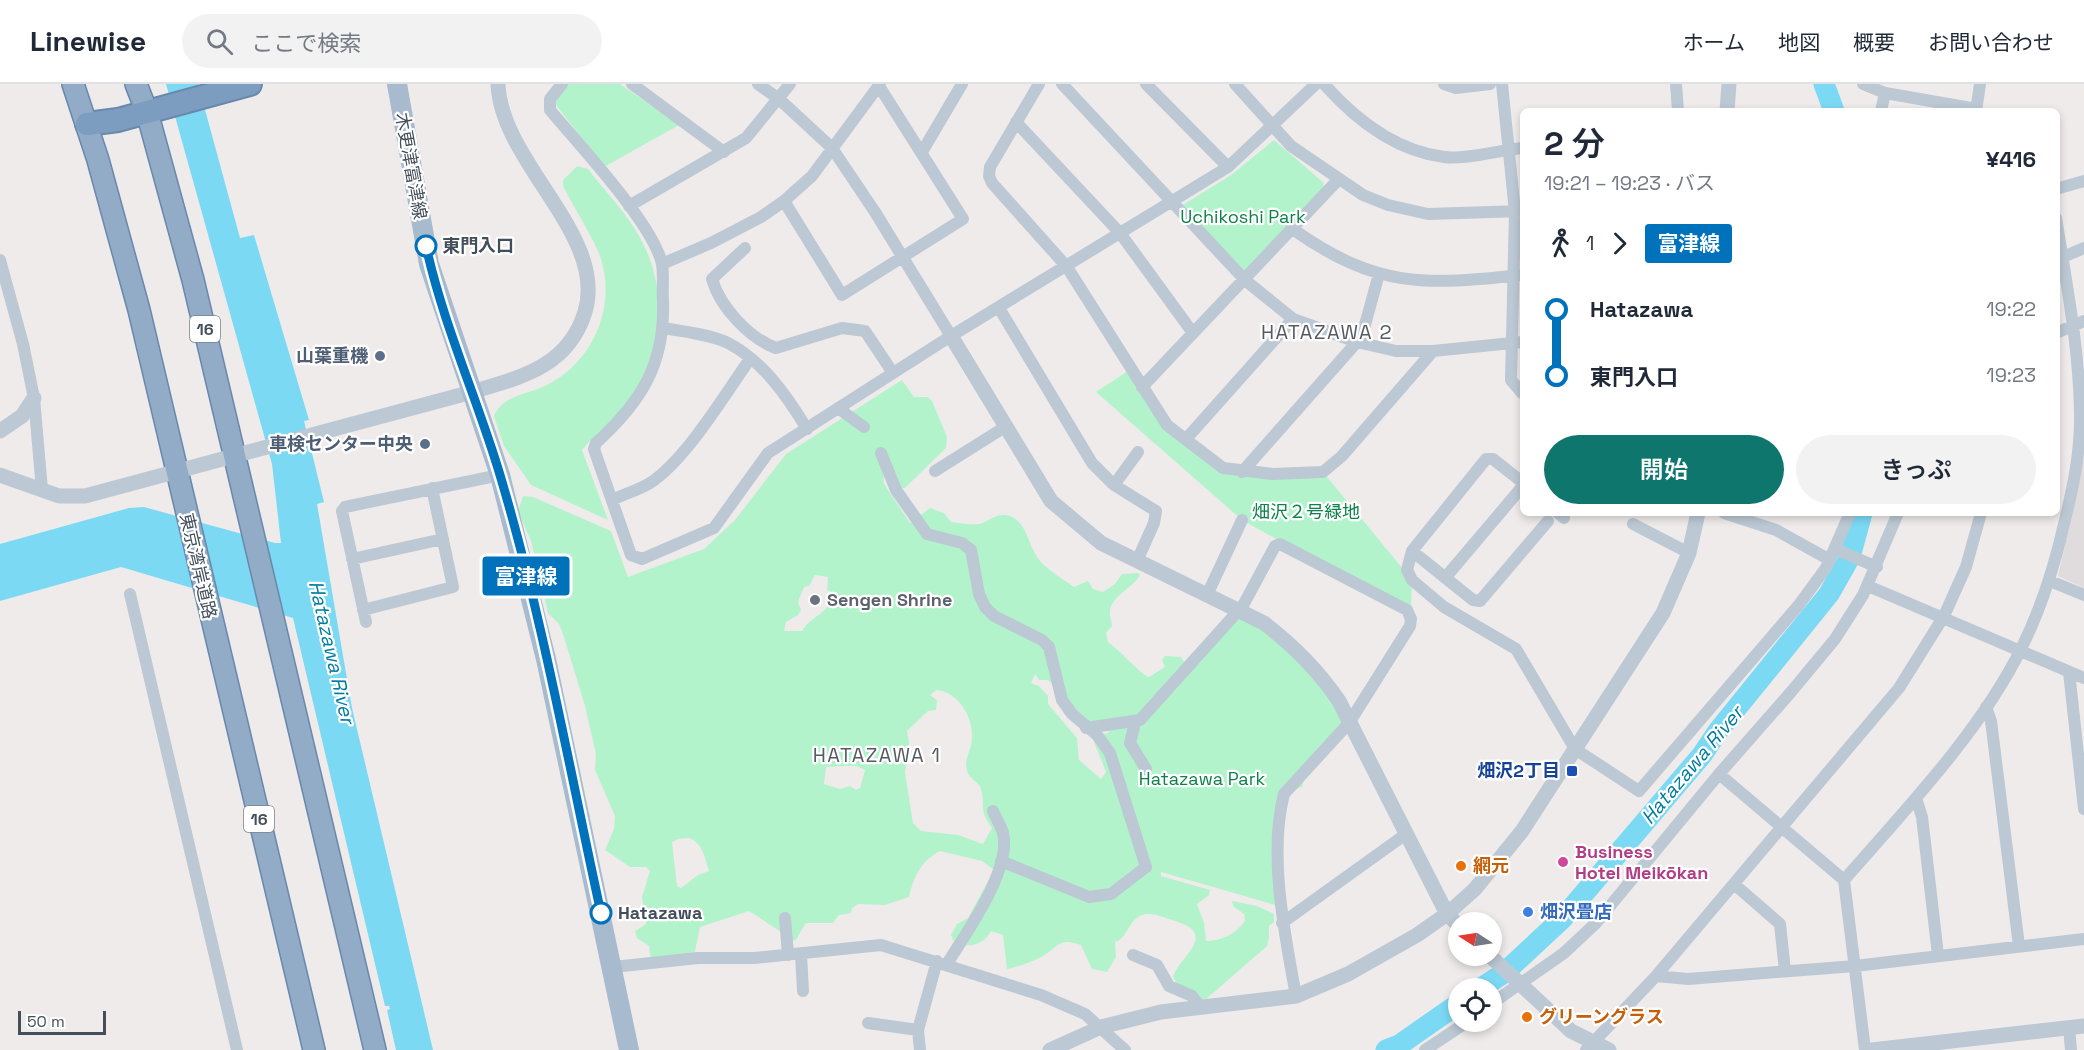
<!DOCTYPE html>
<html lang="ja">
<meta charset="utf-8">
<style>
:root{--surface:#fff;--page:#f2f2f3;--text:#1f2937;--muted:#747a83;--line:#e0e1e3;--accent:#0f766e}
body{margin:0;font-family:"Space Grotesk","Noto Sans JP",sans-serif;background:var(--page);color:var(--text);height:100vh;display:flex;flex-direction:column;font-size:22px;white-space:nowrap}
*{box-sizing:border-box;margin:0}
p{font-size:20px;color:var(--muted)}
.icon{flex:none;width:33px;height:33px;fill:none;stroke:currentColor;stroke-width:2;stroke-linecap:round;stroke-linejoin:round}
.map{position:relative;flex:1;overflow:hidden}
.panel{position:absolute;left:1520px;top:24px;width:540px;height:408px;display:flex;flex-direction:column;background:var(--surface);border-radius:9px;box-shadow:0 3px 9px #0003}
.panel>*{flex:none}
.badge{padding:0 12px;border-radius:4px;font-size:21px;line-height:39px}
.needle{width:39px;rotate:282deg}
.buttons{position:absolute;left:1448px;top:828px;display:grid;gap:12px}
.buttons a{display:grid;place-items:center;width:54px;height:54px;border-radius:50%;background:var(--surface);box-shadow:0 3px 9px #0003;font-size:30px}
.scale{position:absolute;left:18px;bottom:15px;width:88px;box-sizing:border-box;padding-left:6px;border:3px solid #424e5a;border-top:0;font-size:16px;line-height:21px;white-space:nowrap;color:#424e5a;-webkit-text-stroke:4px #fff;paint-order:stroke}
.map>.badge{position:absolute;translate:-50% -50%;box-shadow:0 0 0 3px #fff}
.legs{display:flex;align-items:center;gap:9px;height:66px;padding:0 24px;font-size:20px}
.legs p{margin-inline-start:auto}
.head{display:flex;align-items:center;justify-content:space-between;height:102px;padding:0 24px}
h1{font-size:33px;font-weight:600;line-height:45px}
.action{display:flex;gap:12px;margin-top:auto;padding:12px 24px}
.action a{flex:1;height:69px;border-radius:36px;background:var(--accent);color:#fff;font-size:24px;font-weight:600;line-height:69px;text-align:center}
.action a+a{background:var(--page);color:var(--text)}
ul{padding:0 24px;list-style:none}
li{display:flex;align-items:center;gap:21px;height:66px;font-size:22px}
li i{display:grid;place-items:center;width:9px;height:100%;margin:0 8px;background:currentColor}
li i::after{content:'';width:15px;height:15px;margin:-8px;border:4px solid;border-radius:50%;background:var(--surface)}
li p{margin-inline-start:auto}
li:first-child i{background:linear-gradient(#0000 50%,currentColor 0)}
li:last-child i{background:linear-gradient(currentColor 50%,#0000 0)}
header{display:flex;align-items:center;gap:36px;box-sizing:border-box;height:84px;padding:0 30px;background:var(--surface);border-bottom:2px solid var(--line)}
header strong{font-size:28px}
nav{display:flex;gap:33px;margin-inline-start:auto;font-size:21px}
.search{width:420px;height:54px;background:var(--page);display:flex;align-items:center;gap:15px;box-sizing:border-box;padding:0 21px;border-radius:33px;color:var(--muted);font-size:22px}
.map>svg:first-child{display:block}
</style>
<header>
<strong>Linewise</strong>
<div class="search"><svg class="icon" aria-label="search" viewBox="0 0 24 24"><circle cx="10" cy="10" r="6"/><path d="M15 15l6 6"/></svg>ここで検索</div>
<nav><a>ホーム</a><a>地図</a><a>概要</a><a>お問い合わせ</a></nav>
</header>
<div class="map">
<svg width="2084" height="966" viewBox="0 0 2084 966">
<rect width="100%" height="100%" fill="#efebeb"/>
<path fill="#e0dcdd" d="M2084,330V504L2058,492L2078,405Z"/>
<path fill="#b3f3cc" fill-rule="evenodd" d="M566,0H620L679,41L604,83L556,21L555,16Z
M1274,56L1324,99L1323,106L1247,188L1236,186L1178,124L1231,91Z
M577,82L588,85C604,106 623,125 636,147C669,199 665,266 630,316C618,335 596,348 582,366L608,436L531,401L504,362L494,332C504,310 527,311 547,301C595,277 619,217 598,167C588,145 574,124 563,102V96Z
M1131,285L1167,341L1241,388H1323L1412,496L1411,530L1242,436L1096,308Z
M902,296L914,313H928L932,317L947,353L946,364L905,404H898L883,384L884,400L910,439L930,424L944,429L951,438C960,439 970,441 979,440C988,438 994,430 1005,431C1027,433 1028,464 1040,477C1049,487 1063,495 1074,503L1088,497L1093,505L1103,508L1115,500L1122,490L1138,489L1140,491C1134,503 1110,513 1110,528C1109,532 1112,538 1112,542L1106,549L1108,558C1120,566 1140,590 1149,593L1165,583L1162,576L1165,572L1181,573L1184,578L1239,526L1312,581L1349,639L1305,693L1302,703L1295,705L1281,721L1279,822L1161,788V792L1210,806L1209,811L1197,820L1204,839L1206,857C1221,857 1236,850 1245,837L1244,830L1233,822L1232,817L1257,822L1274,830V838L1269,842V854L1267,862L1205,916L1178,902L1173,893C1180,871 1221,850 1172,836C1162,833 1149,827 1140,832C1128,838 1127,855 1115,858L1116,873L1107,888L1092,885L1081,861C1059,853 1059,862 1043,872C1036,876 1016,884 1007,885L1003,851L991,847C984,861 967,865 954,858L951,851L957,840L968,834L994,786L982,777L940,767C921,777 914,792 909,813L885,821L858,820L852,824L851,829L839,831L833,839H806L795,857L749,827L700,843L695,867L691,873L651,876L649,862L637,854L635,847L646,840L642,813L650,787L646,783H630L605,766L614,745L615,732L595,686L596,670L585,622L563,550L559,540L548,529L531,457L518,427L523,412L533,413L611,447L628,493L704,465L735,436L786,370ZM815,491L828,493L827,506L831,508C833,529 811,531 802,547H784L786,538L798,531L801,526L798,518L804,503L809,502ZM1035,590L1039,596H1047L1054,600L1082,642L1111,644L1108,649L1096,651L1094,658L1106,688L1101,695L1079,676L1077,654L1048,620V612L1039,602L1031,599ZM936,606C961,608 976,638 971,661C969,671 964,676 967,687C969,695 979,698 981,705C986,724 978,724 992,744L983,760L958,751L921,747L913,739L905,689L909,658L907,647L928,627L936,626L937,616L930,611ZM845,682H857L865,686L860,704L856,706L850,702L840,705L824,700L826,683ZM689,754C702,758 705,774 709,787L698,791L681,804L677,802L672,758L678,755Z"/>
<path fill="#7bd9f4" d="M166,0H198L240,154L254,151L309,336L304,337L324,418L317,420L352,624L433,966H396L387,926L390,925L389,922H385L293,534L121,483L0,517V460L129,424L144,423L275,459H281L272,380Z"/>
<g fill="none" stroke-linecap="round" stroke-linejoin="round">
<path stroke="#7bd9f4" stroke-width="21" d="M1824,0L1834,27
M1481,904L1504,889L1563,834L1702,671L1718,647L1829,510L1850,473L1862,429
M1386,966L1399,961L1458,920"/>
<g stroke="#6888ac" stroke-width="24">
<path id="trunk" d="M73,0L98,76L139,226L314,966
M136,0L147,28L193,196L375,966"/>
</g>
<g stroke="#6888ac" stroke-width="26">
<path id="motorway" d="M87,40L118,36L250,0"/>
</g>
<path stroke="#bcc8d3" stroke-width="12" d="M562,0L550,15V26C578,60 653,139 662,180C664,192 662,205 663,217C665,280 642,317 596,359L594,365L631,471L642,475L714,444L768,369L951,252L1228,83L1316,0
M632,0L724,68
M758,0L779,15L832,64L875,128L951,252
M1039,0L990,83L989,92L992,99L1067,183L1167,341L1223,384L1273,390L1323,388L1342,372L1433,267
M1062,0L1245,196L1293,235L1357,258L1396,267H1433L1522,258
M1146,0L1228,83
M1235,0L1291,62L1363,111L1388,121L1428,130L1522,127
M1324,0C1355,35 1396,67 1444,73C1463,76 1502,66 1522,64
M1444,0L1456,4L1490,0
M1502,0L1515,128L1511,296L1522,309
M1676,0L1678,27
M1863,0L1885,9L1977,25
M1881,27L1885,9
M1976,27L1980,0
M1016,38L1120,149L1193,249
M922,68L962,0
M2056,105L2084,97
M784,117L842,211L963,135L879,2
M629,122L746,54L790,0
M1294,146C1378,205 1425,201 1522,191
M745,164L712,195C720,223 749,254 776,264L842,244L865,247L893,289
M2063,173L2084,164
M0,176L23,260L34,314L42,406
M662,180L711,159L761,133L784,117L812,92L880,0
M999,224L1092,379L1114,401L1156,427L1154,439L1137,477
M664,244C684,248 709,250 728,259C763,277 787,312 807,345
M2056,249L2084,237
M1360,259L1379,190
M1142,303L1338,96
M838,324L864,343
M1186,355L1293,235
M881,369L896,406L927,450L962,459L971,466L979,510L985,523L994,532L1042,556L1049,563L1062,616L1072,630L1097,651L1110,669L1146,783L1111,810L1089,813L1001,777
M935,387L1005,343
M1242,388L1357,258
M1522,398L1493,375H1486L1412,467L1407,486L1412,496L1444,523L1516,565L1575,665L1639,707L1798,522L1826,484L1850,429
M1114,401L1138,368
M612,416C624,410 639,406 650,399C686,376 725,310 750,275
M1558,429L1564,434
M1724,429L1776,446L1830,476
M1633,440L1689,469
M1835,465L1877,483
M1412,467L1473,516L1480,517L1548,437
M352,475L443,455
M1445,494L1522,403
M2050,497L2084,511
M1868,502L2084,594
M130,510L237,966
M1207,511L1242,436
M363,526L453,503L432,404
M1240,527L1275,462L1280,460L1407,526L1411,535L1410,542L1349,639L1284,710C1268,771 1285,851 1296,912
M366,538L342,427L345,423L500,391
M2069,588L2084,725
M1986,623L1991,637L2019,862
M1135,639L1130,659L1146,685
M1086,644L1140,636L1239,526
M1719,690L1844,796L1865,966
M1916,714L1922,733L1938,871
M1844,796C1905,726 1980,648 2021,565C2041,525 2054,484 2064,440C2073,404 2081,366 2080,328C2079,263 2066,197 2056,134
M1734,800L1780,840L1785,887
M785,834L788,871
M1282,839L1406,750
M801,870L803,907
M1133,871L1157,881L1169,902L1192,912L1201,923
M947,880C966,849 1012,786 1003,749C1001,742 996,734 993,727
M613,883L698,874H754L881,861L1041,911L1085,930L1125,966
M1656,892L1688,895L1855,882L2084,855
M1491,920L1564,869L1596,839L1719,690L1791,608L1835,555L1863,511L1898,429
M868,939L918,946
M2069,943L2071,966
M920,966L918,946L937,877
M1425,966L1467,938
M1586,966L1656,892L1899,604L1944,532L1966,483L1981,429"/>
<path stroke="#bcc8d3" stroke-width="15" d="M1727,27L1729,0
M951,252L1051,417L1101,459L1264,539C1294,562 1318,586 1339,617L1447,830L1458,841
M0,347L22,332L34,314
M0,391L59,412H85L472,308C521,293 568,283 585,228C608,151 501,79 498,0
M1490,872L1571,947L1609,966
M1050,966L1101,943L1161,928L1296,912L1348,890L1417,851L1447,830L1475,805L1522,747L1663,529L1689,469L1698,429
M1872,966L2084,942"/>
<path stroke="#a7bace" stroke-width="20" d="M397,0L429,180L500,391L546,575L629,966"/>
<use href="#trunk" stroke="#92acc7" stroke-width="21"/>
<use href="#motorway" stroke="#7d9dc0" stroke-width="22"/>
</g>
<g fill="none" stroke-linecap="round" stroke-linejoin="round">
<g stroke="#fff" stroke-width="14">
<path id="line-1" d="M426,162C443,240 477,314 500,391C543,535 569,683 601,829"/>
</g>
<use href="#line-1" stroke="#0072bc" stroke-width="9"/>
</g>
<g fill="#fff" stroke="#0072bc" stroke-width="3">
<circle cx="426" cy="162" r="10"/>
<circle cx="601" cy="829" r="10"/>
</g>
<g fill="#5c6f8a" stroke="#fff" stroke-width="2">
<circle cx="380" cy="272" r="6"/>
<circle cx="425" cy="360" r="6"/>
</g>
<circle fill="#6b7280" stroke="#fff" stroke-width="2" cx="815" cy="516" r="6"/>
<rect fill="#1a4fb4" stroke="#fff" stroke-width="2" x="1566" y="681" width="12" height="12" rx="3"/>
<circle fill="#d1479c" stroke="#fff" stroke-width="2" cx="1563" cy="778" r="6"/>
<g fill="#e8710a" stroke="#fff" stroke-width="2">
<circle cx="1461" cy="782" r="6"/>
<circle cx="1527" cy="933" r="6"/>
</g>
<circle fill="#3f7fe0" stroke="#fff" stroke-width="2" cx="1528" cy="828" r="6"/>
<g text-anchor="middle" stroke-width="4.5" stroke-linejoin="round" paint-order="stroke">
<g fill="#fff" stroke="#7b838c" stroke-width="1.5">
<rect x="190" y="232" width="30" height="26" rx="4.5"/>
<rect x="244" y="722" width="30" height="26" rx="4.5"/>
</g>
<g font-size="16" font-weight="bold" fill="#424e5a">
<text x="205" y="251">16</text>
<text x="259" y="741">16</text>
</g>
<g font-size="18" fill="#424e5a" stroke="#fff">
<text transform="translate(411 82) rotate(80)" y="6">木更津富津線</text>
<text transform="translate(198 482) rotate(77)" y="6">東京湾岸道路</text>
</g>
<g font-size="18" fill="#0d8149" stroke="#fff">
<text x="1243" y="139">Uchikoshi Park</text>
<text x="1306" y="434">畑沢２号緑地</text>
<text x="1202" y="701">Hatazawa Park</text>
</g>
<g font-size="18" font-weight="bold" fill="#424e5a" stroke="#fff" text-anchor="start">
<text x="442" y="168">東門入口</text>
<text x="618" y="835">Hatazawa</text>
</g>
<g font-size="18" font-weight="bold" fill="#4e5e75" stroke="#fff" text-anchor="end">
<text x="368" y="278">山葉重機</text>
<text x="413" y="366">車検センター中央</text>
</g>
<g font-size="18" font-weight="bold" fill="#5b616d" stroke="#fff" text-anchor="start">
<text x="827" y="522">Sengen Shrine</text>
</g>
<g font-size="18" font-weight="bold" fill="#164399" stroke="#fff" text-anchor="end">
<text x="1560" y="693">畑沢2丁目</text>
</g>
<g font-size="18" font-weight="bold" fill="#b23c85" stroke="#fff" text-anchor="start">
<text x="1575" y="774">Business<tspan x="1575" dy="21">Hotel Meikōkan</tspan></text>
</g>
<g font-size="18" font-weight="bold" fill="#c56008" stroke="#fff" text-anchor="start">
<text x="1473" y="788">網元</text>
<text x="1539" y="939">グリーングラス</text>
</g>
<g font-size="18" font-weight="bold" fill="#366cbe" stroke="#fff" text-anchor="start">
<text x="1540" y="834">畑沢畳店</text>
</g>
<g font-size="20" letter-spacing="1.5" fill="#575b61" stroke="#fff">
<text x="1327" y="255">HATAZAWA 2</text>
<text x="877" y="678">HATAZAWA 1</text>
</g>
<g font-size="20" font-style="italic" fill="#027c9f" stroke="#fff">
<text transform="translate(332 568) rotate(77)" y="7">Hatazawa River</text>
<text transform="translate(1692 681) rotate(-50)" y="7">Hatazawa River</text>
</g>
</g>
</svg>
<div class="buttons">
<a><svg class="needle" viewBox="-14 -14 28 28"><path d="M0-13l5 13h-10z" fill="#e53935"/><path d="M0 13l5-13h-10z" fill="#747a83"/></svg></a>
<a><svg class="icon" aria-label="locate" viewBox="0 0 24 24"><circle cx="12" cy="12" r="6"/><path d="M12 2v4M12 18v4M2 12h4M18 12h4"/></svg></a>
</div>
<div class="scale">50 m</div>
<b class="badge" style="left:526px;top:492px;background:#0072bc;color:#fff">富津線</b>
<section class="panel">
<div class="head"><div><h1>2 分</h1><p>19:21 – 19:23 · バス</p></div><b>¥416</b></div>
<div class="legs"><svg class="icon" aria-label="walk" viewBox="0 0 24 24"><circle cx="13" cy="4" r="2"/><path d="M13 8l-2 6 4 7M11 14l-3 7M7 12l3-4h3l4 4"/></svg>1<svg class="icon" aria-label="forward" viewBox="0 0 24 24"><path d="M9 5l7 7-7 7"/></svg><b class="badge" style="background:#0072bc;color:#fff">富津線</b></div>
<ul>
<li><i style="color:#0072bc"></i><b>Hatazawa</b><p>19:22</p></li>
<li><i style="color:#0072bc"></i><b>東門入口</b><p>19:23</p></li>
</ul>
<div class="action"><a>開始</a><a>きっぷ</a></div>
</section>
</div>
